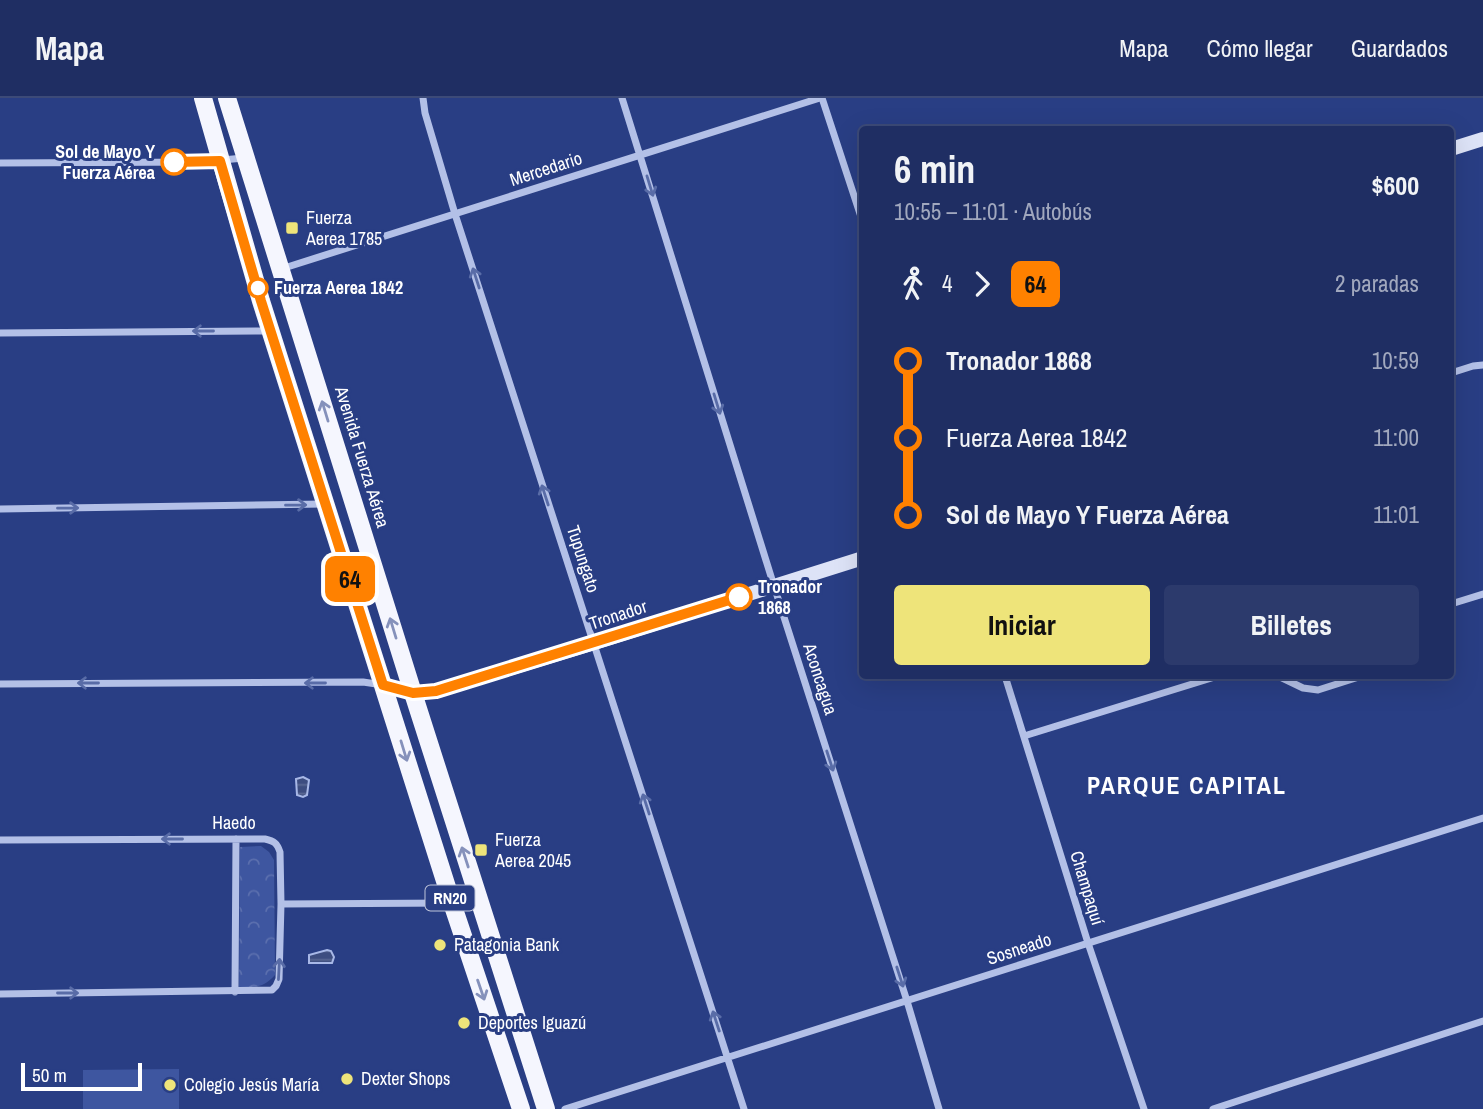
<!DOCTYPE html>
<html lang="es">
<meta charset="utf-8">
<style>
:root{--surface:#1f2e63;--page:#2c3a6c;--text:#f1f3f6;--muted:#a1a8be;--line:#3c4a78;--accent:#eee47a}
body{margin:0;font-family:"Archivo Narrow",sans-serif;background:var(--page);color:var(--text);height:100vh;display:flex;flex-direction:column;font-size:26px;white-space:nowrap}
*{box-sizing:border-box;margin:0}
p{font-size:23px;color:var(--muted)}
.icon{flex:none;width:38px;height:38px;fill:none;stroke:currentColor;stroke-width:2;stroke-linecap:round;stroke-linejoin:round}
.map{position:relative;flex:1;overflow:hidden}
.details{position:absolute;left:859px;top:28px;width:595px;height:553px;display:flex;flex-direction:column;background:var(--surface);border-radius:7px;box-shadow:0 7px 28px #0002,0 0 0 2px var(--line)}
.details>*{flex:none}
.badge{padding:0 14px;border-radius:10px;font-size:24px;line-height:46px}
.scale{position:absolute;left:21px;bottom:18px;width:121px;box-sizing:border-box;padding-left:7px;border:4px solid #fff;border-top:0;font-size:19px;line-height:24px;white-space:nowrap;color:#fff;-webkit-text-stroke:5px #293e84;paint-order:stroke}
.map>.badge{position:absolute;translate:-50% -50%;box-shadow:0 0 0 4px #fff}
.legs{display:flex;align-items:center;gap:10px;height:77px;padding:0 35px;font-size:23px}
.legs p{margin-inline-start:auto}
.overview{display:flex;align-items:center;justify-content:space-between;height:119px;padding:0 35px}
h1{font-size:38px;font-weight:700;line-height:52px}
.primary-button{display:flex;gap:14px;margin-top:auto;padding:14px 35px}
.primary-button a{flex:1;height:80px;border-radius:7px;background:var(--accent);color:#111;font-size:28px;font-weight:700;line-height:80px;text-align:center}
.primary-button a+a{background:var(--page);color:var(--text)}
ul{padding:0 35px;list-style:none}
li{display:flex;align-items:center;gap:24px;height:77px;font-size:26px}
li i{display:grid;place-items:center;width:10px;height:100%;margin:0 9px;background:currentColor}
li i::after{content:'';width:18px;height:18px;margin:-9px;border:5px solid;border-radius:50%;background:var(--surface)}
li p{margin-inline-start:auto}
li:first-child i{background:linear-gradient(#0000 50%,currentColor 0)}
li:last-child i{background:linear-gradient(currentColor 50%,#0000 0)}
header{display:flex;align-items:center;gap:42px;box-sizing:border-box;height:98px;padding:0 35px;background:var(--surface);border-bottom:2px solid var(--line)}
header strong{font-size:33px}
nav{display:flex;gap:38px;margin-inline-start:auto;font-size:24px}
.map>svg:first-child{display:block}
</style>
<header>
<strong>Mapa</strong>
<nav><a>Mapa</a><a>Cómo llegar</a><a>Guardados</a></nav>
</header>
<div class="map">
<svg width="1483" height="1011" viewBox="0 0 1483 1011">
<defs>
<pattern id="park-crowns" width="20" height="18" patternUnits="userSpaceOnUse" patternTransform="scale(1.75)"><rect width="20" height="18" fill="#3e56a0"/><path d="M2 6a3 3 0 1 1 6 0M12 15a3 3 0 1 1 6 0" fill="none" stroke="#5b6fae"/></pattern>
<pattern id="water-rules" width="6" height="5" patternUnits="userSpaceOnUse" patternTransform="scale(1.75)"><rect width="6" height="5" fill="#3d4d80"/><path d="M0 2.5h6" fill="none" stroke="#5a6893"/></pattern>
</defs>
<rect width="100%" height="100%" fill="#293e84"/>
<path fill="url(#park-crowns)" d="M261,748L269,754L274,762L275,877C263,890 257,889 239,889L240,749Z"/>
<path fill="#3e56a0" d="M179,971V1011H83V972Z"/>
<path fill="url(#water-rules)" stroke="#a8b8e7" stroke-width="2" d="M303,679L309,682L307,697L303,699L297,697L296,681Z
M327,852L331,853L334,859L332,865H309V857Z"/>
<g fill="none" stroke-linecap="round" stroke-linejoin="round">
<path stroke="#b3c0e7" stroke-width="7" d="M423,0L425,15L455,116L744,1011
M622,0L774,488L907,903L939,1011
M822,0L863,125
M0,65L200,64L244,60
M281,171L820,0
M0,235L270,233
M1451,275L1473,268L1483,267
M0,411L325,406
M1451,506L1483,496
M1005,578L1088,845L1144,1011
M1278,578L1303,590L1318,592L1362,578
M0,586L363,584L383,587
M1024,638L1218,578
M0,742L265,741C274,743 277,745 280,754L281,806L279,881L276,888L272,892L0,896
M281,806L452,805
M235,894L236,741
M565,1011L1483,720
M1213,1011L1483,923"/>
<path stroke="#dde3f7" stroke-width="14" d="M1451,51L1483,41
M383,587L413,595L436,593L594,545L863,460"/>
<path stroke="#f5f6fe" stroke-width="18" d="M203,0L261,203L452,805L521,1011
M227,0L413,595L546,1011"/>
</g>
<defs><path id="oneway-shaft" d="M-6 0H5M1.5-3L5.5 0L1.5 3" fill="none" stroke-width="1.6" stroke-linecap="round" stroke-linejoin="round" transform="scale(1.75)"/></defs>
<g stroke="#596ca7">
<use href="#oneway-shaft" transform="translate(650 88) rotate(73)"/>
<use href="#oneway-shaft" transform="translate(476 180) rotate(-108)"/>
<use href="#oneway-shaft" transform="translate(203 233) rotate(180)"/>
<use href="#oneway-shaft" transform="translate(717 306) rotate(73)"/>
<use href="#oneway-shaft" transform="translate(545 397) rotate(-108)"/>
<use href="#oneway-shaft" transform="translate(296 407) rotate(-1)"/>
<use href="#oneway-shaft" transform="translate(68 410) rotate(-1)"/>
<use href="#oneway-shaft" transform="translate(88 585) rotate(180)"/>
<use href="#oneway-shaft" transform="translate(315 585) rotate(180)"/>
<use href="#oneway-shaft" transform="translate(830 663) rotate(72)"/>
<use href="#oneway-shaft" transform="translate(646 706) rotate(-108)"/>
<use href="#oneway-shaft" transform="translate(172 741) rotate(180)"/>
<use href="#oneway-shaft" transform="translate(279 871) rotate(-87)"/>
<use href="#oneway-shaft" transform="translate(900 879) rotate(72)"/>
<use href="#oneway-shaft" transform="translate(68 895)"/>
<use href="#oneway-shaft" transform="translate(716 923) rotate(-108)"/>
</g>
<g stroke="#8591bb">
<use href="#oneway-shaft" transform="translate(325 313) rotate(-107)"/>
<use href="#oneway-shaft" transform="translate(393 530) rotate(-107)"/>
<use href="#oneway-shaft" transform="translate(404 653) rotate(73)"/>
<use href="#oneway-shaft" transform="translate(465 759) rotate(-108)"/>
<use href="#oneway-shaft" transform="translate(481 892) rotate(71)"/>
</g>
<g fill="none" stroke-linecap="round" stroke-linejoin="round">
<g stroke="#fff" stroke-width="16">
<path id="line-1" d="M174,64L220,63L261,203L383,587L413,595L436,593L739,499"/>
</g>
<use href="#line-1" stroke="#ff8100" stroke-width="10"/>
</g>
<g fill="#fff" stroke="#ff8100" stroke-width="3.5">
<circle cx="174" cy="64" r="12"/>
<circle cx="258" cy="190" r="9"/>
<circle cx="739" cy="499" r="12"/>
</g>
<g fill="#eee47a" stroke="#293e84" stroke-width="2.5">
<rect x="285" y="123" width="14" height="14" rx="3.5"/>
<rect x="474" y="745" width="14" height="14" rx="3.5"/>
<circle cx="440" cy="847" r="7"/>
<circle cx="464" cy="925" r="7"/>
<circle cx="347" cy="981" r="7"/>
<circle cx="170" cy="987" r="7"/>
</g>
<g text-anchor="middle" stroke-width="6" stroke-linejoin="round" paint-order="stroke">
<rect fill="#293e84" stroke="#bfc5da" stroke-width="2" x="425.5" y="787.5" width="49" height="25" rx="5"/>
<g font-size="16" font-weight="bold" fill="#fff">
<text x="450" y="806">RN20</text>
</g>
<g font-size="18" font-weight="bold" fill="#fff" stroke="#293e84" text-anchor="start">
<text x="155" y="60" text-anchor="end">Sol de Mayo Y<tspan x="155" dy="21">Fuerza Aérea</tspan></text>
<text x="274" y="196">Fuerza Aerea 1842</text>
<text x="758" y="495">Tronador<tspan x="758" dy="21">1868</tspan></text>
</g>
<g font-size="18" fill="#fff" stroke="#293e84">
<text transform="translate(546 71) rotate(-18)" y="6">Mercedario</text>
<text transform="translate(362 359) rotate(73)" y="6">Avenida Fuerza Aérea</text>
<text transform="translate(583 461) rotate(72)" y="6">Tupungato</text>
<text transform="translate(618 517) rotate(-18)" y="6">Tronador</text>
<text transform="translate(820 581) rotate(72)" y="6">Aconcagua</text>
<text x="234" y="731">Haedo</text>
<text transform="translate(1087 790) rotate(73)" y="6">Champaquí</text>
<text transform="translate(1019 851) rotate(-18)" y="6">Sosneado</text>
</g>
<g font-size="18" fill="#fff" stroke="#293e84" text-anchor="start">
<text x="306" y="126">Fuerza<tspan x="306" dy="21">Aerea 1785</tspan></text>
<text x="495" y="748">Fuerza<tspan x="495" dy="21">Aerea 2045</tspan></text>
<text x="454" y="853">Patagonia Bank</text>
<text x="478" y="931">Deportes Iguazú</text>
<text x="361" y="987">Dexter Shops</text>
<text x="184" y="993">Colegio Jesús María</text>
</g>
<g font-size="24" font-weight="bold" letter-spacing="2" fill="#fff" stroke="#293e84">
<text x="1187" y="696">PARQUE CAPITAL</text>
</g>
</g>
</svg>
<div class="scale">50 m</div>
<b class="badge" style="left:350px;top:481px;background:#ff8100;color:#111">64</b>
<section class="details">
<div class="overview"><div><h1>6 min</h1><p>10:55 – 11:01 · Autobús</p></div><b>$600</b></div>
<div class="legs"><svg class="icon" aria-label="walk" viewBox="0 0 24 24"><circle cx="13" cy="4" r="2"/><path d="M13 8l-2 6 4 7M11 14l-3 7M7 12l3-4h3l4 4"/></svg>4<svg class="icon" aria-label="forward" viewBox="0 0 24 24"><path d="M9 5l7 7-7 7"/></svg><b class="badge" style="background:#ff8100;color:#111">64</b><p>2 paradas</p></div>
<ul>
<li><i style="color:#ff8100"></i><b>Tronador 1868</b><p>10:59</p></li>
<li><i style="color:#ff8100"></i><span>Fuerza Aerea 1842</span><p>11:00</p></li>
<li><i style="color:#ff8100"></i><b>Sol de Mayo Y Fuerza Aérea</b><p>11:01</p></li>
</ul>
<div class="primary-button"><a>Iniciar</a><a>Billetes</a></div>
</section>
</div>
